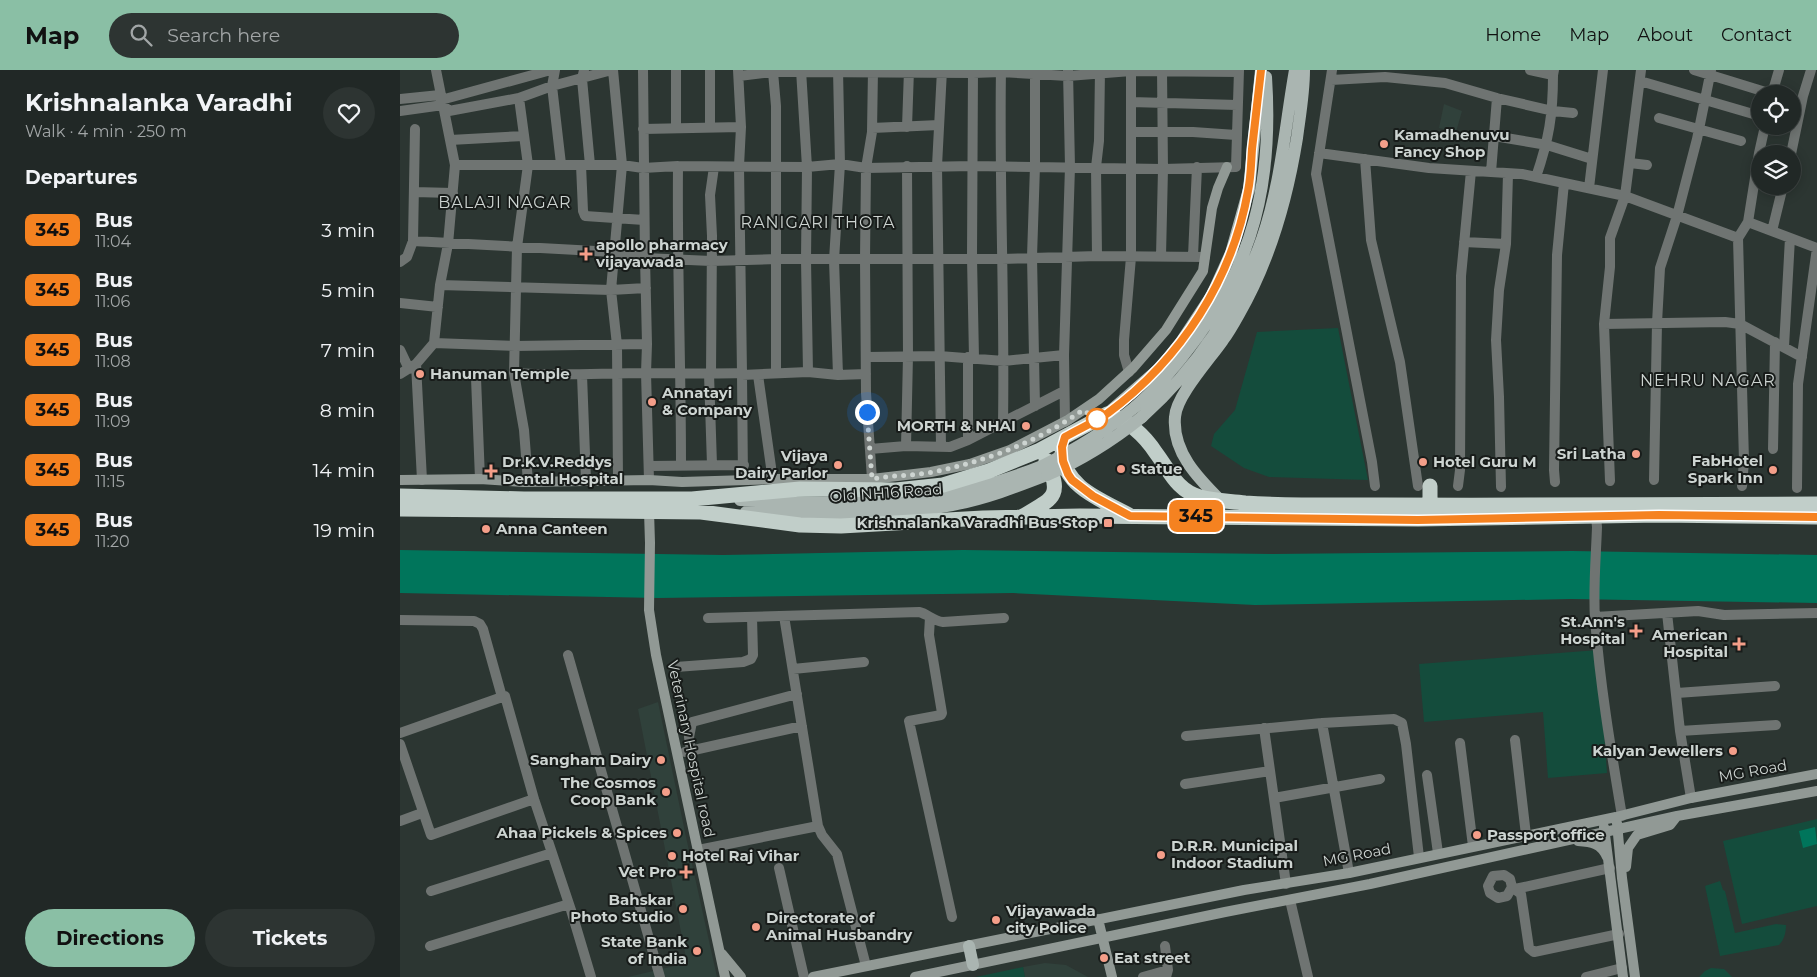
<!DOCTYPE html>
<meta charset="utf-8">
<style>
:root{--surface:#212826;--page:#2d3432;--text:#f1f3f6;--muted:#a2a6a7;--line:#3e4443;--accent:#8abfa5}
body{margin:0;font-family:Montserrat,sans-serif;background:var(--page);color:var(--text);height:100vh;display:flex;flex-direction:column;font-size:19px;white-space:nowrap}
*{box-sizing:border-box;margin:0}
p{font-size:16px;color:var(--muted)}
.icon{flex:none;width:28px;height:28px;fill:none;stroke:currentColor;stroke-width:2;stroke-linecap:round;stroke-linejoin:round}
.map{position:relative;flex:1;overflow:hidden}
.drawer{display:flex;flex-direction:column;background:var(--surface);width:400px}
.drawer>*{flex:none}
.badge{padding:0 10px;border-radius:8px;font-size:18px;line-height:32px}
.buttons{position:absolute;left:1351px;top:15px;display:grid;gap:10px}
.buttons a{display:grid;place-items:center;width:50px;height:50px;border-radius:50%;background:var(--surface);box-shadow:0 2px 12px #0003,0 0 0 1px var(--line);font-size:25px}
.you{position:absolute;width:25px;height:25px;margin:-12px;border:4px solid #fff;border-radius:50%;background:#1a73e8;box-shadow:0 0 0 8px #1a73e833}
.map>.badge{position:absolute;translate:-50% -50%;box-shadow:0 0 0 2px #fff}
h2{padding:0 25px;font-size:19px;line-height:45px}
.round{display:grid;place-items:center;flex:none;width:52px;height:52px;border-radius:26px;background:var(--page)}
.head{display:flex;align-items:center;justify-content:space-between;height:85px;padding:0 25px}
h1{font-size:24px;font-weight:700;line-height:38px}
.button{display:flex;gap:10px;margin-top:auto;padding:10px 25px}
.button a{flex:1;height:58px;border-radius:30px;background:var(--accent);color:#111;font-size:20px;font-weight:700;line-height:58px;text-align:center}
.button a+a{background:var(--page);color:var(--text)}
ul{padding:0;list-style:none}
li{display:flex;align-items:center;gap:15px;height:60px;padding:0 25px}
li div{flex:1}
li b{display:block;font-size:19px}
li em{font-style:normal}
li .badge{min-width:55px;font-weight:700;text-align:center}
header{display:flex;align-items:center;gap:30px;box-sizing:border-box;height:70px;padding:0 25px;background:var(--accent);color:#111}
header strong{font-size:24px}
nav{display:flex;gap:28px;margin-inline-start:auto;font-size:18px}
.search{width:350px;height:45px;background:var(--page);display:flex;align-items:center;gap:12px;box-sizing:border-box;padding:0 18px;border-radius:28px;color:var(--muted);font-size:19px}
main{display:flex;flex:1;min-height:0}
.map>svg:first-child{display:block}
</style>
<header>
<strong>Map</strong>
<div class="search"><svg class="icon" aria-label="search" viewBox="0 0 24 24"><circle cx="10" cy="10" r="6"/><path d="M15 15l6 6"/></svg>Search here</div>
<nav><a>Home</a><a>Map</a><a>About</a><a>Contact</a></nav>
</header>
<main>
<section class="drawer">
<div class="head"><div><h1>Krishnalanka Varadhi</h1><p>Walk · 4 min · 250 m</p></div><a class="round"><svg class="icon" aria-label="heart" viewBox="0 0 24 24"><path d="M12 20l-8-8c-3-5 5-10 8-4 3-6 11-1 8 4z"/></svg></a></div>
<h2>Departures</h2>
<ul>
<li><span class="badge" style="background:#f58220;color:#111">345</span><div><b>Bus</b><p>11:04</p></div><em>3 min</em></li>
<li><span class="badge" style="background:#f58220;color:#111">345</span><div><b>Bus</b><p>11:06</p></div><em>5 min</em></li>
<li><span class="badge" style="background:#f58220;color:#111">345</span><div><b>Bus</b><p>11:08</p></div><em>7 min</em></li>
<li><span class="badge" style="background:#f58220;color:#111">345</span><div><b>Bus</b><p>11:09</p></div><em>8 min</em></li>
<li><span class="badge" style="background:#f58220;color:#111">345</span><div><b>Bus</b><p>11:15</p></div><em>14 min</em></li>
<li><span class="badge" style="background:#f58220;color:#111">345</span><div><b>Bus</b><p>11:20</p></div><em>19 min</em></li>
</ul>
<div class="button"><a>Directions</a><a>Tickets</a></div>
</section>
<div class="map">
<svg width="1417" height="907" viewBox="0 0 1417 907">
<rect width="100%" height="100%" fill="#2c3632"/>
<path fill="#30413b" d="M1044,34L1062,41L1056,62L1039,58Z
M258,632L286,767L317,907H228L287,893L238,639Z
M645,893L666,895L688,907H625L623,897Z"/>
<path fill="#144c3c" d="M938,258L968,410L869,407L844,398L811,376L814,364L835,340L857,262Z
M1198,580L1207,703L1148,708L1143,642L1024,652L1019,594Z
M1417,749V836L1342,854L1323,771Z
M1320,811L1323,820L1325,821L1335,863L1376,854L1386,855C1386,863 1384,870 1379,875L1320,886L1305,816Z
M623,897L625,907H576Z
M1311,898L1324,899L1332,907H1299L1305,901Z"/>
<path fill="#00755b" d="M0,480L323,485L563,480L872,484L1172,481L1417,485V533L1171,529L855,535L613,523L258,528L0,523Z
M1415,757L1417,774L1403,778L1399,761Z"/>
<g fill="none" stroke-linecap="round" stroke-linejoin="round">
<path stroke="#6f7472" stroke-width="10" d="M36,0L43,35L49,41L119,28L152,16L212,0
M155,0L152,16L161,94
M184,0L182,9L190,95
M213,0L222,95L211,220L217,275L218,411
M243,0L245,188L247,274
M276,0V58
M401,0L407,97L406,190L408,302
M573,0L572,188L574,288
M601,0C599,118 605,236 603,353
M932,0L916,104L972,392L975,416
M1130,0L1153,5L1154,0
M1241,0L1225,126L1210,168V197L1204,254L1325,252L1340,254L1402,287
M1294,0L1372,24
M373,2L376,36V303
M339,6L373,2H401L573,3L601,2L668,6L731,1L839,2
M931,10L985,7L1045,13L1097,28L1153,41L1173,43
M1240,11L1360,46
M1372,24L1379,0
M119,28L128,95L117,177L114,303L124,360L128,412
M0,29L40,25
M41,30L151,0
M731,32L837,35
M0,41L43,35L55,95L48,174L40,215L34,273L16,294L0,304
M1259,48L1341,71
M507,57L509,0
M310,58V0
M472,58L539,55
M243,59L341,57
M731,62H793L836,65
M1094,66L1147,75L1192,89
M50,70L124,66
M919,83L1029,98L1122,104L1136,107L1225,126L1338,168
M1391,84L1403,26L1411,0
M965,89L971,170L1000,292L1018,416
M1230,93L1247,95
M55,95H222L243,98L278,96L407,97L440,94L466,98L573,96L763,99L836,97L839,0
M181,95L183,141L185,146L244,150
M278,96C277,195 281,295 281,394
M1091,102L1097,28
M1136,107C1149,69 1153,45 1153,5
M1189,118L1203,0
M14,122L53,123
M1348,152L1417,178
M1372,161L1383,116
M13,171L15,59
M1064,172L1106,174
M697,186L696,97L699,71L700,0
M761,186L763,99L762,0
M793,186L797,97
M0,192L7,187L13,171L214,182L245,188L311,191L377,189H602L697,186L805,187
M40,215L211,220L246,218
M0,233L38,237
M1204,254L1210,411
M34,273L115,276L247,274L246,303L249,410
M1384,277L1390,168
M0,280L9,299
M467,287L539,286L604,291L664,285
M568,287V370
M16,294L22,410
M729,302L724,285V270L731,187V0
M114,303C158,306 202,303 247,303C279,303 310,304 342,303L339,96L341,57L338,0
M342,303V305L408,302L438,305L466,304
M309,304L312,395
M311,304L312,166L310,125L314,97
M182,305L186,411
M342,305L343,410
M358,305L371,397V409
M438,305L434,190L440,94L438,0
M76,308L80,409
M635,336L632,187L635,96V0
M665,352L664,285L670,97L668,1
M506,376L508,286L507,96
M541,377L537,96L542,0
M470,379L506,376L550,377L568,370L664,321
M1373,379L1375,272
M249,396L344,395
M472,409L466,323L465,189L466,98L472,62L473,0
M1254,410L1257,253L1260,198L1277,146L1297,69L1311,0
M1155,412L1154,400L1157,185L1164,113
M1058,416L1060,400L1061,206L1071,101
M1342,416L1344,391L1338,168L1348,152L1359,83L1365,56
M1101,417L1099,327L1096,270L1099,220L1106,174L1108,104
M1397,418L1398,314L1417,178
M1196,447L1197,457C1196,487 1193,518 1195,549C1200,615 1211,680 1222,746
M1267,543L1280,661L1291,728
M384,546L418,756L422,765L437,784L466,896
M530,547L529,565L542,643L541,645L509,651L552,847
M1195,547L1298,541L1324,545L1417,543
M308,548L519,542C528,544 533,551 543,552L604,548
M0,550L74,551L80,554L83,559L102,627
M168,585L260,907
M276,597L343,592L351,589L353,585L352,547
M393,599L464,592
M1277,623L1375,616
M922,653L949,803
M864,658L886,814
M1280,661L1376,655
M0,663L105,626L134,729L171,840L191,907
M786,666L922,653L994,649L1002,653L1006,674L1019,787
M1115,670L1126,765
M1060,673L1073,776
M0,674L31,765L134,729
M291,681L289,667L292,652L397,624
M285,682L402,656
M1027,705L1038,783
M785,714L870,701
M874,728L980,709
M0,751L22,743
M298,780L418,756
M379,798L404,907
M1112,817L1107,826L1098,828L1090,823L1088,816L1093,806L1104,805L1110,809L1112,817L1121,824L1129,878L1134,882L1219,864
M1115,819L1210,798
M31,821L152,783
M890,830L908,907
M30,876L169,834
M765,876L768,900L766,907
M743,907L768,900
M1186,907L1222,898"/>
<path stroke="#919995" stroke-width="10" d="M0,410L80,409L124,412L249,410L282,412L377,409H472L531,402L570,394L610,380L668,350L699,329L733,298L766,260L803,201L812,138L818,118L827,97
M249,441L250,473L249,540L256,585L325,907
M1217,753L1222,808L1235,907
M1204,757L1223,907
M1178,771C1191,772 1201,773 1207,787
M1226,797L1228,778L1237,765L1270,755L1277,746
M698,849L712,907
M322,884L341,907
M413,907L844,820L949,803L1216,747L1291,728L1417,704
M515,907L825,842L970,814L1277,746L1417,721"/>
<path stroke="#aab5b1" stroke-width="12" d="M735,337C755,320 773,299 789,278C854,195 873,111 866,7
M707,344L761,297L781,272L812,225L831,183L849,119L861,0
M742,347C796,299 838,237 862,169C881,115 885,56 895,0
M340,430C403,432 470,437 533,427C571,421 607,410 642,396
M821,431C798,408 772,382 775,347C776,326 810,289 823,270C829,262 834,253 839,244C870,190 887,130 897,68C900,45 904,23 904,0
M346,442C415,443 485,448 552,435C585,429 616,417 647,405
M569,876L573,895"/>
<path stroke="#c1cec9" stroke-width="15" d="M662,383C665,418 702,430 729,445
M1030,416V436
M0,426L124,429H292L400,419L496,420L543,415L589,401L638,381L707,344C727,349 745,366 756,383C769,400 777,421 800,427C815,431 830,431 845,433C892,436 939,435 985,435C1129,436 1273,434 1417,434
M0,439L301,442L400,455L441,456L583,448L680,446L1018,449L1259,445L1417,447
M623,446C654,428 663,426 646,390"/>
<path stroke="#aab5b1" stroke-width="12" d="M642,396C676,379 706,361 735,337
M647,405C682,390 712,371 742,347"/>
</g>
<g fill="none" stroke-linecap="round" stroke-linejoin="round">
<g stroke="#fff" stroke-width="11">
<path id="line" d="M861,0C858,26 855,53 852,79C851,93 851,107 848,121C832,210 781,289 708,343C695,352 679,359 665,367L662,377L663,391L668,404L672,410L693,426L730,446L1018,450L1259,445L1417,447"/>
</g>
<use href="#line" stroke="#f58220" stroke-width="8"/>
<path stroke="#cdd4d1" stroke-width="5" stroke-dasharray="0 9" d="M467,342L472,409C492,405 513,406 533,402C587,391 639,371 683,340L697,349"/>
</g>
<g fill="#f49e89" stroke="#181c1a" stroke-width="2">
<circle cx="984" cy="74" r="5"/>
<path d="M183.5 176.5h5v5h5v5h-5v5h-5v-5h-5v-5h5z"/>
<circle cx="20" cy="304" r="5"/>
<circle cx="252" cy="332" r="5"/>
<circle cx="626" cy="356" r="5"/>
<circle cx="1236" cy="384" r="5"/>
<circle cx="1023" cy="392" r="5"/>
<circle cx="438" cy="395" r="5"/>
<circle cx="721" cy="399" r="5"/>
<circle cx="1373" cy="400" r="5"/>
<path d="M88.5 393.5h5v5h5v5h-5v5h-5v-5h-5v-5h5z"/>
<rect x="703" y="448" width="10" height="10" rx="2.5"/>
<circle cx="86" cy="459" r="5"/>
<path d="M1233.5 553.5h5v5h5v5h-5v5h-5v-5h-5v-5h5z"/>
<path d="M1336.5 566.5h5v5h5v5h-5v5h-5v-5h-5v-5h5z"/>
<circle cx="1333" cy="681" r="5"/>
<circle cx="261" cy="690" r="5"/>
<circle cx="266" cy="722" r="5"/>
<circle cx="277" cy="763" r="5"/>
<circle cx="1077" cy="765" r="5"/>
<circle cx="761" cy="785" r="5"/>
<circle cx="272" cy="786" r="5"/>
<path d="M283.5 794.5h5v5h5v5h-5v5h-5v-5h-5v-5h5z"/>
<circle cx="283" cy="839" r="5"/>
<circle cx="596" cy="850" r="5"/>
<circle cx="356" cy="857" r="5"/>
<circle cx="297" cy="881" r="5"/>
<circle cx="704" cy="888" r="5"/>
</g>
<circle fill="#fff" stroke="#f58220" stroke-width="2.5" cx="697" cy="349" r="10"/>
<g text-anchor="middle" stroke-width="4" stroke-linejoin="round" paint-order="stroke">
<g font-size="15" font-weight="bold" fill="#cdd4d1" stroke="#181c1a" text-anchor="start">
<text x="994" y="70">Kamadhenuvu<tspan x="994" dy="17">Fancy Shop</tspan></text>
<text x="196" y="180">apollo pharmacy<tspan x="196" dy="17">vijayawada</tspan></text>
<text x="30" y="309">Hanuman Temple</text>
<text x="262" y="328">Annatayi<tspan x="262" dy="17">&amp; Company</tspan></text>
<text x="616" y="361" text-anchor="end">MORTH &amp; NHAI</text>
<text x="1226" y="389" text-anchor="end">Sri Latha</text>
<text x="428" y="391" text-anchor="end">Vijaya<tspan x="428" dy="17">Dairy Parlor</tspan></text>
<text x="1363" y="396" text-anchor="end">FabHotel<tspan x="1363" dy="17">Spark Inn</tspan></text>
<text x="102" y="397">Dr.K.V.Reddys<tspan x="102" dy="17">Dental Hospital</tspan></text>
<text x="1033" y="397">Hotel Guru M</text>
<text x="731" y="404">Statue</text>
<text x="698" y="458" text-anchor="end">Krishnalanka Varadhi Bus Stop</text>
<text x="96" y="464">Anna Canteen</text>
<text x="1225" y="557" text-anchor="end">St.Ann's<tspan x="1225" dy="17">Hospital</tspan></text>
<text x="1328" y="570" text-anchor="end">American<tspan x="1328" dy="17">Hospital</tspan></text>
<text x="1323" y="686" text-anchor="end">Kalyan Jewellers</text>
<text x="251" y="695" text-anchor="end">Sangham Dairy</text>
<text x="256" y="718" text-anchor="end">The Cosmos<tspan x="256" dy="17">Coop Bank</tspan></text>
<text x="267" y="768" text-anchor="end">Ahaa Pickels &amp; Spices</text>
<text x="1087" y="770">Passport office</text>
<text x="771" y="781">D.R.R. Municipal<tspan x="771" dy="17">Indoor Stadium</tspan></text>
<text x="282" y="791">Hotel Raj Vihar</text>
<text x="276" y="807" text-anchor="end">Vet Pro</text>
<text x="273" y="835" text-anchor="end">Bahskar<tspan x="273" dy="17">Photo Studio</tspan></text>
<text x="606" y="846">Vijayawada<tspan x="606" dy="17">city Police</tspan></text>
<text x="366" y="853">Directorate of<tspan x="366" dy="17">Animal Husbandry</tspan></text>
<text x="287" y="877" text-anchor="end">State Bank<tspan x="287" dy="17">of India</tspan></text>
<text x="714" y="893">Eat street</text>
</g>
<g font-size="15" fill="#cdd4d1" stroke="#181c1a">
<text transform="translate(486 423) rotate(-4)" y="5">Old NH16 Road</text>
<text transform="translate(291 679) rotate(78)" y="5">Veterinary Hospital road</text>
<text transform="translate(1353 701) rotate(-10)" y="5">MG Road</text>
<text transform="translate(957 785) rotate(-11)" y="5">MG Road</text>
</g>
<g font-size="16" letter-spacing="1" fill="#cdd4d1" stroke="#181c1a">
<text x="105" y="138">BALAJI NAGAR</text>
<text x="418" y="158">RANIGARI THOTA</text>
<text x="1308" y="316">NEHRU NAGAR</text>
</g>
</g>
</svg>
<div class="buttons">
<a><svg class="icon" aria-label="locate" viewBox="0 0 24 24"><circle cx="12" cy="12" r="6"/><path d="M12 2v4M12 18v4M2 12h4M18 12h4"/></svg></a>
<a><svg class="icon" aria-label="layers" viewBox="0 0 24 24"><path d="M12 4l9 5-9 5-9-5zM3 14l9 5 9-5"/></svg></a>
</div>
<div class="you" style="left:467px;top:342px"></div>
<b class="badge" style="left:796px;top:446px;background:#f58220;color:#111">345</b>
</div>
</main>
